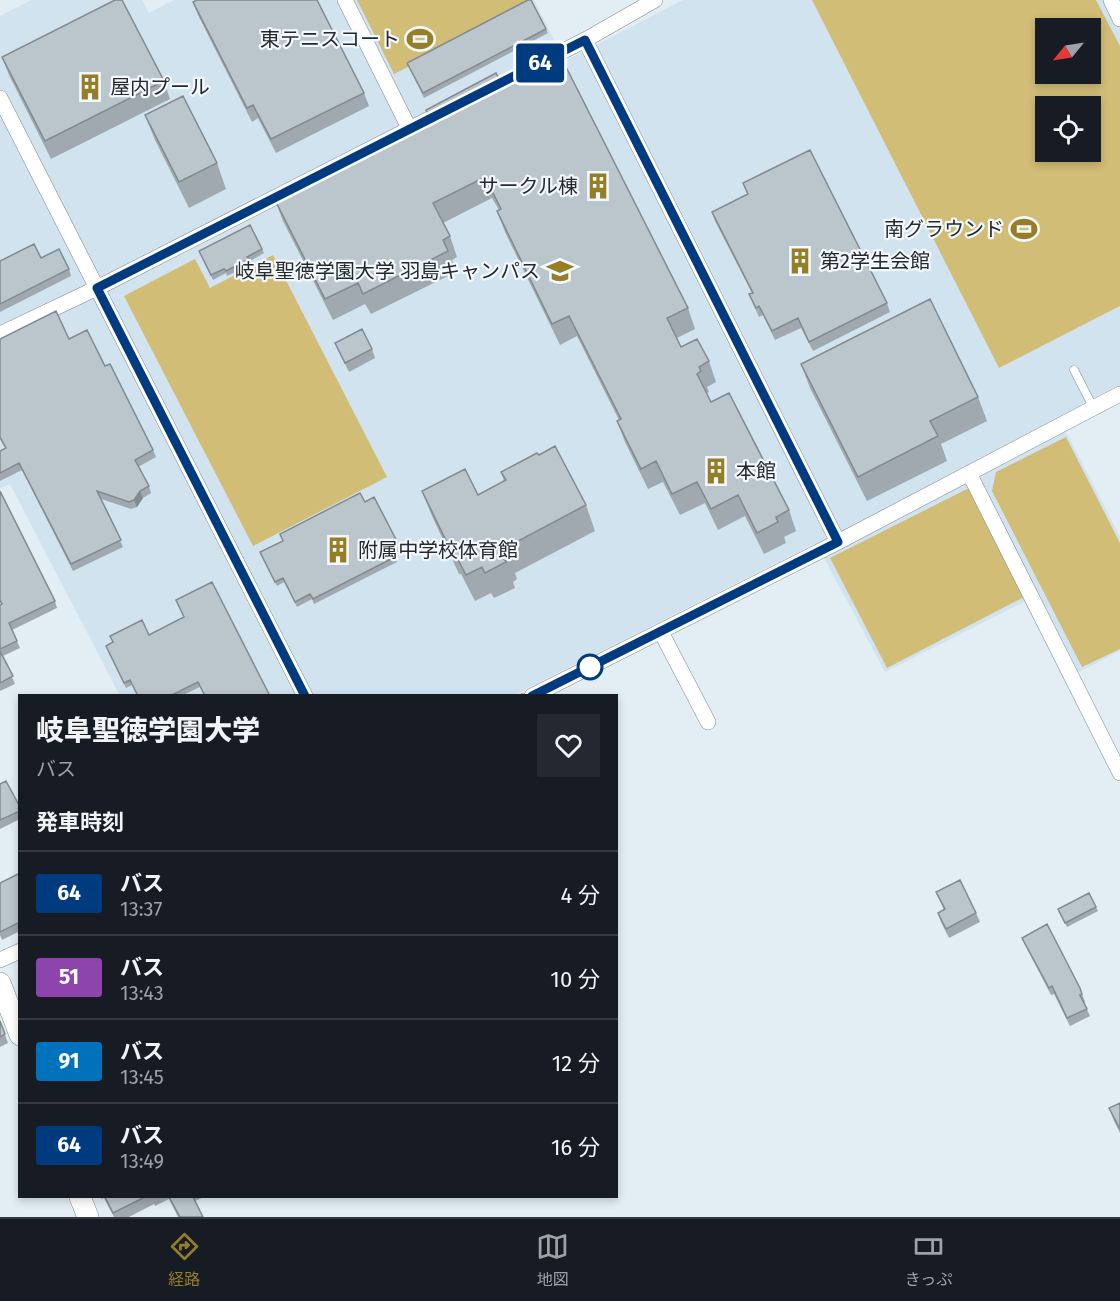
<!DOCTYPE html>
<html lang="ja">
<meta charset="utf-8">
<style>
:root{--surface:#171b24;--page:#242831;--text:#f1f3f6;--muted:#9ea1a6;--line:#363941;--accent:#967e26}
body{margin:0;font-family:"Fira Sans","Noto Sans JP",sans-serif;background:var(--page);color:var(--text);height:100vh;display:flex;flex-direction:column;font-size:22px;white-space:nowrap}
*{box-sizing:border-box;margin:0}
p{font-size:20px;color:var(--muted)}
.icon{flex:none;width:33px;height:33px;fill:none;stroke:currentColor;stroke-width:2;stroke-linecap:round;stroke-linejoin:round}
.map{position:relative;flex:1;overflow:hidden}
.sheet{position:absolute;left:18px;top:694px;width:600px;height:504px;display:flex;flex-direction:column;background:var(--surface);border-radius:0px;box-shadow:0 3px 9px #0003}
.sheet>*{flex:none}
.badge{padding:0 12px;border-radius:4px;font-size:21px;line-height:39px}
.needle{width:39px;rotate:240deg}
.buttons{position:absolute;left:1035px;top:18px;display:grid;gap:12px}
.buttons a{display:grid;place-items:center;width:66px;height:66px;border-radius:0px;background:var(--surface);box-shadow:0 3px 9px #0003;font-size:30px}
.map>.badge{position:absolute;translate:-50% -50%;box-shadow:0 0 0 3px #fff}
h2{padding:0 18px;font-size:22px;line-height:54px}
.round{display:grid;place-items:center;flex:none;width:63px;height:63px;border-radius:0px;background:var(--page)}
.overview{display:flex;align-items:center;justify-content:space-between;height:102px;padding:0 18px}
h1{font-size:28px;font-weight:800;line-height:45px}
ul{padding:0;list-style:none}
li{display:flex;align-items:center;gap:18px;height:84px;padding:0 18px;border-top:2px solid var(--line)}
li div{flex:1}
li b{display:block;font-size:22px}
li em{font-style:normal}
li .badge{min-width:66px;font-weight:700;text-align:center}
.menu{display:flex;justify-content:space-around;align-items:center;height:84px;border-top:2px solid var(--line);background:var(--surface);font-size:16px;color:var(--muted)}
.menu a{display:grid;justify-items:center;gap:3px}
.menu .active{color:var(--accent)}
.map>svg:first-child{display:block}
</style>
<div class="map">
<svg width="1120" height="1217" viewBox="0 0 1120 1217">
<rect width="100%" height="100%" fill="#e2edf4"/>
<path fill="#d0e3ee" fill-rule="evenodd" d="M32,0H142L149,13L174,0H534L565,61L683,0H1106L1120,27V390L1060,420L1120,537V651L1079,672L1039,594L885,672L816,543L512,696H120L10,484L0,488V16ZM1046,28H1090V74H1046ZM1046,106H1090V152H1046Z"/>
<path fill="#d2bd77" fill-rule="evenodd" d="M357,0H532L534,4L394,74Z
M812,0H1096L1120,46V306L999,368ZM1090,28V74H1046V28ZM1090,106V152H1046V106Z
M273,255L387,477L253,546L124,296L195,259L210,288Z
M1066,437L1120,543V649L1082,667L992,491L996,472Z
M969,488L1024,597L887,668L830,558Z"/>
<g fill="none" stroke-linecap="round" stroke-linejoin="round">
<g stroke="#7f8a90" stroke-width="9">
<path id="lane" d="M1074,370L1093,407"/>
</g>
<g stroke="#7f8a90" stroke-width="16">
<path id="street" d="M345,0L409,128
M1111,0L1120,19
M585,40L838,542
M528,69L585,40L655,0
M0,98L305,696
M0,334L97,288L437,115
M969,473L1120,773
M661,632L708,722
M532,696L838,542L1120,394
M0,960L20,951"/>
</g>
<g stroke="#7f8a90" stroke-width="22">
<path id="secondary" d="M0,983L20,1035
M80,1197L88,1217"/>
</g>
<use href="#lane" stroke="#fff" stroke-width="8"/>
<use href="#street" stroke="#fff" stroke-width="15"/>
<use href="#secondary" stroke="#fff" stroke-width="21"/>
</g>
<path fill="#a0a9af" d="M193,2L364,93L369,106L276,153L258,118L252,122L198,15Z
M546,29L548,33L424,98L407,63Z
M2,57L164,81L170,99L51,159L9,75Z
M500,80L688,308L695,329L677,338L681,347L709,361L716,382L707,387L709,392L707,393L711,402L789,510L796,531L784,537L786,543L764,554L745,516L718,530L705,503L680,515L663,482L648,489L625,442L617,421L619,420L577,336L560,345L505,232L497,211L499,210L492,198L443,223L450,236L457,257L452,260L456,272L371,314L365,304L333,320L283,221L275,200L422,126L419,119Z
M145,115L217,163L226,189L189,208L155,140Z
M743,183L887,303L890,312L813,351L801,328L775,340L763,315L759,317L753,304L749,294L752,293L715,221L712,212L747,194Z
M262,249L264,253L250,261L251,264L227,276L226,273L213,280L199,251Z
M41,258L69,269L71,276L0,312V261Z
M0,339H69L105,366L153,450L156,457L138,467L149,486L151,493L143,498L137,507L131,509L101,499L123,547L73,571L22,470L0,481V451L5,448L0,439Z
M335,343L372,349L375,358L349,372L339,352Z
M801,364L978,397L987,421L941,444L947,461L867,501L810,388Z
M539,455L586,505L595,531L515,573L517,579L513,582L515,588L494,598L491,593L475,601L461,574H459L432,516L422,491L478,495L504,481L501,472Z
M0,491L55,601L57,608L12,630L20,648L3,656L15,684L0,691V605L1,604L0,602Z
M365,502L401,549L402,554L395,557L397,562L314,604L312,599L297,607L284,582L277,586L260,552L283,541L280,534Z
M176,600L270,696H204L200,687L181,696H137L132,685L126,688L106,646L112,642L149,635L184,618Z
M0,784L20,807V819L0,829Z
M20,873V931L2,940L0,935V883Z
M936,892L976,913L980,922L949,938L941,922L938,913L944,910Z
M1096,907L1098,911L1067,927L1058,909Z
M1022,938L1080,988L1085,1002L1084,1003L1090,1016L1070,1026L1054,994L1051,995L1025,945Z
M0,1021L8,1043L0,1047Z
M1120,1103V1133L1114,1121L1109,1108Z
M100,1197H204L195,1201L203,1217H178L169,1199L155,1206L154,1204L129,1217H114L104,1198L101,1199Z"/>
<path fill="#828a8f" d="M140,491L143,498L137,507L134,500Z"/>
<path fill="#bac5cc" stroke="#828a8f" stroke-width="1.5" d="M115,0H122L164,81L45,141L2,57Z
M197,0H317L364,93L271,139L253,105L247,108L193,2Z
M528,0H531L546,29L423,93L407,63Z
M560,55L688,308L667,318L681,347L697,339L709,361L699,367L701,371L697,374L711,402L729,393L789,510L776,517L778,522L757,533L738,495L711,509L697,482L672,494L656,461L641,469L617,421L621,419L569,316L552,324L497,211L501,209L485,177L433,203L450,236L443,240L448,251L363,294L358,283L325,299L275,200L423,126L419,119L428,114L426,110L481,81L496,73L500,80L545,58L547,62Z
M183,96L217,163L179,182L145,115Z
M810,150L887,303L809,342L798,318L772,331L759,306L756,308L749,294L753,293L712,212L748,194L743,183Z
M250,225L262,249L247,257L249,259L226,271L224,269L211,275L199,251Z
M34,244L41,258L59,249L69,269L0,304V261Z
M930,299L978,397L930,421L938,436L858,477L801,364Z
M56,311L69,339L87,330L105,366L110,364L153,450L135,460L149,486L140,491L134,500L129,502L97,491L121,540L71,564L19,463L0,473V451L6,448L0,437V339Z
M362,329L372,349L345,363L335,343Z
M555,446L586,505L505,548L508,554L502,556L506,562L485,573L482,567L466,575L452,548L450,549L422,491L465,469L478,495L506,480L501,472L537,453L539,455Z
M0,491L55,601L9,623L17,641L0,649V605L2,604L0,600Z
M360,493L365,502L374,497L401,549L393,553L395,557L313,599L310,594L295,602L283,578L275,582L260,552L283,541L280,534Z
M212,582L270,696H205L198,682L170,696H138L130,680L124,683L106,646L113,642L110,636L142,620L149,635L184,617L176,600Z
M0,651L13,676L0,683Z
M522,694L531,696H519Z
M6,781L20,807V811L0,820V784Z
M20,873V922L0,932V883Z
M960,880L976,913L946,929L938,913L945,909L936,892Z
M1089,893L1096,907L1065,923L1058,909Z
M1047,924L1080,988L1082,994L1080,995L1087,1009L1067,1018L1052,986L1049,988L1022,938Z
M0,1021L5,1034L0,1037Z
M1120,1103V1129L1109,1108Z
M105,1197H145L113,1213Z
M169,1197H193L203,1217H180Z"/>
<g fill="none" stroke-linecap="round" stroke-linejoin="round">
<g stroke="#fff" stroke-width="14">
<path id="line" d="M305,696L97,288L585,40L838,542L532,696"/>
</g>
<use href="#line" stroke="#003b80" stroke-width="9"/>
</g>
<defs>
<g id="stadium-bare" transform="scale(2.07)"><path d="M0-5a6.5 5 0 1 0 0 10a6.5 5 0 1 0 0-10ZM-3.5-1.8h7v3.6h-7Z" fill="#967e26" stroke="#f3f9fe" stroke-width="2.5" paint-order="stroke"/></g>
<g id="building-bare" transform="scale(2.07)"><path d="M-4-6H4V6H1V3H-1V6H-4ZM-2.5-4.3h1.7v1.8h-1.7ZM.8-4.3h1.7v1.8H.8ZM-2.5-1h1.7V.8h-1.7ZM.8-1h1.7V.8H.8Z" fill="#967e26" stroke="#f3f9fe" stroke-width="2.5" paint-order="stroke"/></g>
<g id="university-bare" transform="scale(2.07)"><path d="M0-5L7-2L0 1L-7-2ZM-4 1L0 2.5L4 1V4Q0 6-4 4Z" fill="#967e26" stroke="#f3f9fe" stroke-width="2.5" paint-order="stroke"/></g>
</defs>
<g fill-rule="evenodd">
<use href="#stadium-bare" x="420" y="39"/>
<use href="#building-bare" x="90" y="87"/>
<use href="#building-bare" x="598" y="186"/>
<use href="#stadium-bare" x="1024" y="229"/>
<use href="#building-bare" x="800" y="261"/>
<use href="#university-bare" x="560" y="271"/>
<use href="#building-bare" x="716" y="471"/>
<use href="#building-bare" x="338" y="550"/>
</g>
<circle fill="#fff" stroke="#003b80" stroke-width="3" cx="590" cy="667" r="12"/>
<g text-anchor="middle" stroke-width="4.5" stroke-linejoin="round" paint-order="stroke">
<g font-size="20" fill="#25292b" stroke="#f3f9fe" text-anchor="end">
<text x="400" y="46">東テニスコート</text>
<text x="110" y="94" text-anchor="start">屋内プール</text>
<text x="578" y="193">サークル棟</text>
<text x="1004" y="236">南グラウンド</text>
<text x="820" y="268" text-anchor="start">第2学生会館</text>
<text x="540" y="278">岐阜聖徳学園大学 羽島キャンパス</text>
<text x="736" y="478" text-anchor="start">本館</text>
<text x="358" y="557" text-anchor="start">附属中学校体育館</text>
</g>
</g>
</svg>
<div class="buttons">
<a><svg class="needle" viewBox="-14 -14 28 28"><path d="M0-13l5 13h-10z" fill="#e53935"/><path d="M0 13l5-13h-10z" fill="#9ea1a6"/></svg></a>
<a><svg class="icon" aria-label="locate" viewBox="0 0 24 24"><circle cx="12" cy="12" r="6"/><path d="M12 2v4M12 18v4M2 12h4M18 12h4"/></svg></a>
</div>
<b class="badge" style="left:540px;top:63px;background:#003b80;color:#fff">64</b>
<section class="sheet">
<div class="overview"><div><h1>岐阜聖徳学園大学</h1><p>バス</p></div><a class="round"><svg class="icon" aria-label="heart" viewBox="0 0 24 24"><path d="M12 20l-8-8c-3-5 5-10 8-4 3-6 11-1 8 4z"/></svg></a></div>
<h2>発車時刻</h2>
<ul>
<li><span class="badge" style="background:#003b80;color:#fff">64</span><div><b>バス</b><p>13:37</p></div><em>4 分</em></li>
<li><span class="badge" style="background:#8e44ad;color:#fff">51</span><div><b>バス</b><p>13:43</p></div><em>10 分</em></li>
<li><span class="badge" style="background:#0072bc;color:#fff">91</span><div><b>バス</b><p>13:45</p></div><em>12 分</em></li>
<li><span class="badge" style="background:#003b80;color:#fff">64</span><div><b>バス</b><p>13:49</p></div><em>16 分</em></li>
</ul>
</section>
</div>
<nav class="menu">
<a class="active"><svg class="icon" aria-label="directions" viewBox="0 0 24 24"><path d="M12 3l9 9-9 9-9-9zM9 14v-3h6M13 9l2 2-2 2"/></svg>経路</a>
<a><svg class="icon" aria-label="map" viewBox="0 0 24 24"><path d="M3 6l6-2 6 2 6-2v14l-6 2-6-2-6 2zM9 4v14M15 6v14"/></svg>地図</a>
<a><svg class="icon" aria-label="tickets" viewBox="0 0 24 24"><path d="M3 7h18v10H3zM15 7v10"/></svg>きっぷ</a>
</nav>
